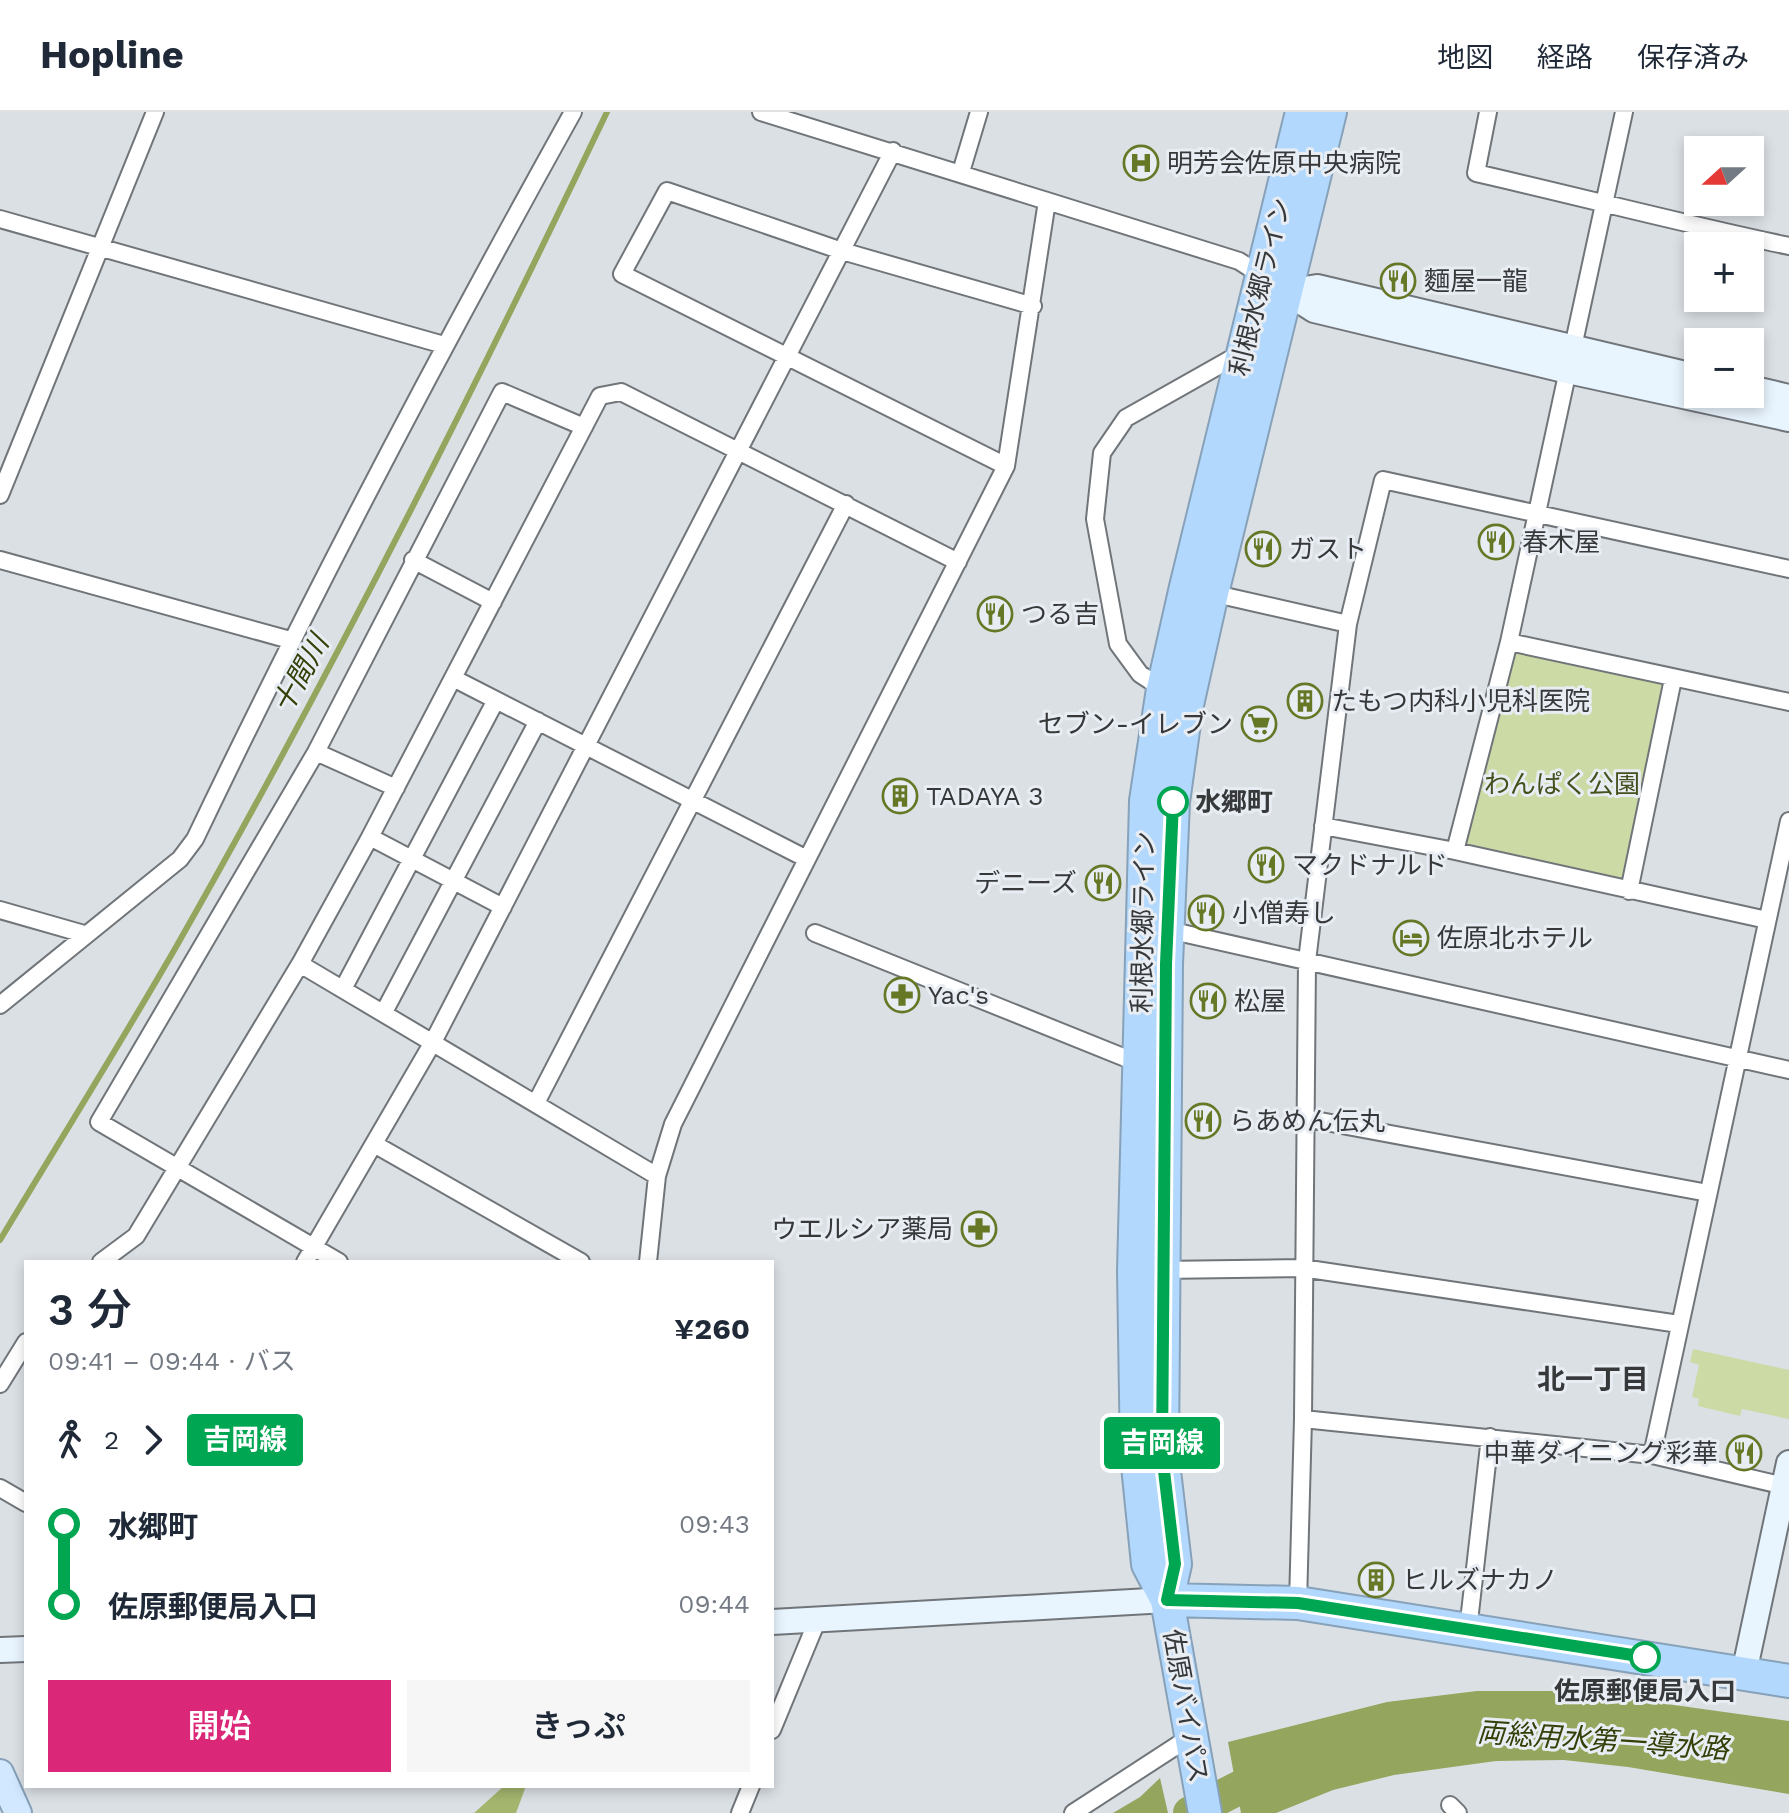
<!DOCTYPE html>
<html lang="ja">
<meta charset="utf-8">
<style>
:root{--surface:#fff;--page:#f6f6f7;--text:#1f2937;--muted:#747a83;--line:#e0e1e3;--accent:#db2777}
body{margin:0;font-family:"Work Sans","Noto Sans JP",sans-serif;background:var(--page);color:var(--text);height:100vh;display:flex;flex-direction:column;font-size:30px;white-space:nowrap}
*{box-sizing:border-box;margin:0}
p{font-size:26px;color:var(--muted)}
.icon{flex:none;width:44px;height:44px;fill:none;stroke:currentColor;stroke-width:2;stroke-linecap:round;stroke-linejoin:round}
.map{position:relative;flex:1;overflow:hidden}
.panel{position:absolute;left:24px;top:1148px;width:750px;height:528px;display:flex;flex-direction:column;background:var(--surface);border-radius:0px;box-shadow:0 4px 12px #0003}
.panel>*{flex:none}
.badge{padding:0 16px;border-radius:6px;font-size:28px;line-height:52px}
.needle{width:52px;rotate:249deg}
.controls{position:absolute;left:1684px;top:24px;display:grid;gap:16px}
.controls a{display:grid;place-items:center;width:80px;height:80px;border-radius:0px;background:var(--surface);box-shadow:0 4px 12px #0003;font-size:40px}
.map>.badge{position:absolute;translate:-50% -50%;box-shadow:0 0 0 4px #fff}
.legs{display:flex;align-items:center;gap:12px;height:88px;padding:0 24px;font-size:26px}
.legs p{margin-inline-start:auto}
.headline{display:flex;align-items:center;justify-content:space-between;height:136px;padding:0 24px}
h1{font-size:44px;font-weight:600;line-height:60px}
.button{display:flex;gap:16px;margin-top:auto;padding:16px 24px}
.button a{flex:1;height:92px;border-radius:0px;background:var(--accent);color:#fff;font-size:32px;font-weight:600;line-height:92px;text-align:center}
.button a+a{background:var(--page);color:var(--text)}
ul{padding:0 24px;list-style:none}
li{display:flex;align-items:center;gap:28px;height:80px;font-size:30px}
li i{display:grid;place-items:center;width:12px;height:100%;margin:0 10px;background:currentColor}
li i::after{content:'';width:20px;height:20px;margin:-10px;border:6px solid;border-radius:50%;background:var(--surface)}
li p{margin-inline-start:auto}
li:first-child i{background:linear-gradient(#0000 50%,currentColor 0)}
li:last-child i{background:linear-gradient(currentColor 50%,#0000 0)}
header{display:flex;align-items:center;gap:48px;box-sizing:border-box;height:112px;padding:0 40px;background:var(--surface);border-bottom:2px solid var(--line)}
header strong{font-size:38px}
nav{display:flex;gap:44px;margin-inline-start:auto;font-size:28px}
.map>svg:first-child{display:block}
</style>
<header>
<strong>Hopline</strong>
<nav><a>地図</a><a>経路</a><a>保存済み</a></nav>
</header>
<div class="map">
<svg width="1789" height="1701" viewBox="0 0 1789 1701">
<rect width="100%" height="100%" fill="#dbe0e5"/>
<path fill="#ccdaa6" d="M1509,530L1673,567L1629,779L1455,739Z
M1693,1237L1789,1258V1307L1742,1297L1740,1304L1698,1294L1699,1287L1692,1285L1699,1253L1690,1250Z"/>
<path fill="#a4b66e" d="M504,1674H526L516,1701H474Z"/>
<path fill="#94a55e" d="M1477,1579H1573L1789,1609V1682L1628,1655L1564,1648L1496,1649L1394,1663L1333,1678L1276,1701H1241L1228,1630L1387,1590Z
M1160,1666L1168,1701H1113L1140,1685Z"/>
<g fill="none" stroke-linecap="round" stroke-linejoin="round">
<path stroke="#94a55e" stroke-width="6" d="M0,1128C59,1030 119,934 176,835C331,563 472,283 607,0"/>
<path stroke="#94a55e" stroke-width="34" d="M1190,1701L1262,1664L1280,1659"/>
<g stroke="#70757a" stroke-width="20">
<path id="street" d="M761,0L1047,89
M1488,0L1476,61C1581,85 1684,112 1789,134
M961,60L979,0
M0,107L444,233
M1006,354L622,162L667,79L842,139L1033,194
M0,383L155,0
M0,448L290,528
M413,448L493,490
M1207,480L1348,512
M1509,530L1789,590
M453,566L805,746
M1163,577L1140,562L1118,532L1095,407L1102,341L1126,306L1243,240
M316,640L396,676
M1323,714L1455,739L1767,808
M370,725L503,795
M1455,739L1509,530L1624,0
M1629,779L1673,567
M0,798L84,822
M1164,817L1789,958
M815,821L1138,951
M300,852L657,1064
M343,877L496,588
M0,893L180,747L195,727C313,480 440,239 573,0
M384,900L538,609
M536,991L846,392
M1304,1006L1708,1081
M374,1032L581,1150
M101,1150L136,1124L300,852L370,725L600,284L621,280L958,450
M305,1150L433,930L893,39
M339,1150L99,1010L316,640L502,280L584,315
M648,1150L657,1064L673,1012L1006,354L1047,89L1239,149L1264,165
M1160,1158L1302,1156L1679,1212
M0,1272L26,1230
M1303,1307L1307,849L1348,512L1383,368L1789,457
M1652,1343L1789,709
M0,1376L26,1391
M1298,1491L1303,1307L1652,1343L1789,1375
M1468,1518L1490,1325
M772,1618L817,1509
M1450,1693L1458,1701
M740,1701L751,1674
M1073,1701L1190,1625"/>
</g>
<g stroke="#70757a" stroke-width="28">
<path id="secondary" d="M1286,180L1314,198L1568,259L1789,307
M1286,180L1317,175L1698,265
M1750,276L1789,285
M772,1510L1167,1488
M0,1538L26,1537
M1744,1561L1789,1351"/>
</g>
<g stroke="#87a1b9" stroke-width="30">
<path id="primary" d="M0,1661L18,1701"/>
</g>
<g stroke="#87a1b9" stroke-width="36">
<path id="highway" d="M1167,1488L1175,1452L1162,1342L1166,852L1173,690L1186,597L1212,481L1330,0
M1167,1488L1298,1491L1789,1569
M1205,1701L1167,1488L1148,1452L1137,1344L1134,1159L1146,689L1163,577L1186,475L1302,0"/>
</g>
<use href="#street" stroke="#fff" stroke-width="16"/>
<use href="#secondary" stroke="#e8f4fe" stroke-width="24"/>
<use href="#primary" stroke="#d1e8fe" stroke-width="26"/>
<use href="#highway" stroke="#b2d9fd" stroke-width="32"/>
</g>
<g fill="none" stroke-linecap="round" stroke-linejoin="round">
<g stroke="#fff" stroke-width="18">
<path id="line-1" d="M1173,690L1166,852L1162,1342L1175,1452L1167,1488L1298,1491L1645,1545"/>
</g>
<use href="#line-1" stroke="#00a651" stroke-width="12"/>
</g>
<defs>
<g id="hospital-ring" transform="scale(1.8)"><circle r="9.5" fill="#e8edf3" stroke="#667726" stroke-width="1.5"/><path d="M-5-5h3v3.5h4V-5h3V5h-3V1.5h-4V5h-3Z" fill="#667726"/></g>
<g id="restaurant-ring" transform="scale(1.8)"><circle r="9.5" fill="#e8edf3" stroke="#667726" stroke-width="1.5"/><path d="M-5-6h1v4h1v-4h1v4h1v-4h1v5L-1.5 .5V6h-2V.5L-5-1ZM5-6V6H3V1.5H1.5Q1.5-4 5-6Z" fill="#667726"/></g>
<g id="building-ring" transform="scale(1.8)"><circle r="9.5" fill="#e8edf3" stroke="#667726" stroke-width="1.5"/><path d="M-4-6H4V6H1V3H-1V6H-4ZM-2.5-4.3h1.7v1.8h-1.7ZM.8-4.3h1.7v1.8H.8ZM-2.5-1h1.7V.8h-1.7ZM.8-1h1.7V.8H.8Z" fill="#667726"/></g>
<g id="supermarket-ring" transform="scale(1.8)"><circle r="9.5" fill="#e8edf3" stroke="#667726" stroke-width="1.5"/><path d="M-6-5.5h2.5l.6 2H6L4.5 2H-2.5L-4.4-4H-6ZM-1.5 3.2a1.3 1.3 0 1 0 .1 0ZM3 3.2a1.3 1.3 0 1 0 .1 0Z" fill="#667726"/></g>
<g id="hotel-ring" transform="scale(1.8)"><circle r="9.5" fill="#e8edf3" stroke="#667726" stroke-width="1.5"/><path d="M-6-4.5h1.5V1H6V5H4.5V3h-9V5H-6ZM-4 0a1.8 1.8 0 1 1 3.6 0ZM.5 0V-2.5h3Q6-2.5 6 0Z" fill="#667726"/></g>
<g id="pharmacy-ring" transform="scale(1.8)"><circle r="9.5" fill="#e8edf3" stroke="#667726" stroke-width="1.5"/><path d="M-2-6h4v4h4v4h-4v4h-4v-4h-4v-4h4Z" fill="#667726"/></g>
</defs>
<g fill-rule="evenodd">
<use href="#hospital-ring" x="1141" y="51"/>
<use href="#restaurant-ring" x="1398" y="169"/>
<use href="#restaurant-ring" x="1496" y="430"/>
<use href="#restaurant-ring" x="1263" y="437"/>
<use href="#restaurant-ring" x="995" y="502"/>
<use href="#building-ring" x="1305" y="589"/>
<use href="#supermarket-ring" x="1259" y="612"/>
<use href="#building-ring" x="900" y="684"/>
<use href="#restaurant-ring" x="1266" y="753"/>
<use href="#restaurant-ring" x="1103" y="771"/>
<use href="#restaurant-ring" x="1206" y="801"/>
<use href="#hotel-ring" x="1411" y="826"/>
<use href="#pharmacy-ring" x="902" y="883"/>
<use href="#restaurant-ring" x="1208" y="889"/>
<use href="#restaurant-ring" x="1203" y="1009"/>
<use href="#pharmacy-ring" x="979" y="1117"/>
<use href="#restaurant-ring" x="1744" y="1341"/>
<use href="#building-ring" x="1376" y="1468"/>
</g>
<g fill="#fff" stroke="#00a651" stroke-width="4">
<circle cx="1173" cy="690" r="14"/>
<circle cx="1645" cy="1545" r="14"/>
</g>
<g text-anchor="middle" stroke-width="6" stroke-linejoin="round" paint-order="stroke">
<g font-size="26" fill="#36383a" stroke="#e8edf3" text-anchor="start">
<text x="1167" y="60">明芳会佐原中央病院</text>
<text x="1424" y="178">麵屋一龍</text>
<text x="1522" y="439">春木屋</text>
<text x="1289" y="446">ガスト</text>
<text x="1021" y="511">つる吉</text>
<text x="1331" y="598">たもつ内科小児科医院</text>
<text x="1233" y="621" text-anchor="end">セブン-イレブン</text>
<text x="926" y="693">TADAYA 3</text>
<text x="1292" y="762">マクドナルド</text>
<text x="1077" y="780" text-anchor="end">デニーズ</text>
<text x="1232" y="810">小僧寿し</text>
<text x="1437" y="835">佐原北ホテル</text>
<text x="928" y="892">Yac's</text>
<text x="1234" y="898">松屋</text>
<text x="1229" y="1018">らあめん伝丸</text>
<text x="953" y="1126" text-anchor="end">ウエルシア薬局</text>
<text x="1718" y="1350" text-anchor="end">中華ダイニング彩華</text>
<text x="1402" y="1477">ヒルズナカノ</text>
</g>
<g font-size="26" fill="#36383a" stroke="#e8edf3">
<text transform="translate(1260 175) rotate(-76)" y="9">利根水郷ライン</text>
<text transform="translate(1143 810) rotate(-89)" y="9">利根水郷ライン</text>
<text transform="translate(1186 1594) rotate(80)" y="9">佐原バイパス</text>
</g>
<g font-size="26" fill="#45501c" stroke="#e8edf3">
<text x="1562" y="681">わんぱく公園</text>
</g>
<g font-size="26" font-weight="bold" fill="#36383a" stroke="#e8edf3" text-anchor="start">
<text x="1195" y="699">水郷町</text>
<text x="1645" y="1588" text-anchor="middle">佐原郵便局入口</text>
</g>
<g font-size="28" font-style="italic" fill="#353f08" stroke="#e8edf3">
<text transform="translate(300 562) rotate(-61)" y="10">十間川</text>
<text transform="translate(1603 1628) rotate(4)" y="10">両総用水第一導水路</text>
</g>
<g font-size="28" font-weight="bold" fill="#36383a" stroke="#e8edf3">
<text x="1593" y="1277">北一丁目</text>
</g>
</g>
</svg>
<div class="controls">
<a><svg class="needle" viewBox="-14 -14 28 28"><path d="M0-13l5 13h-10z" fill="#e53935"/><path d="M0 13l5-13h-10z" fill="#747a83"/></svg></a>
<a>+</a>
<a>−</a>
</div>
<b class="badge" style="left:1162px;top:1331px;background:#00a651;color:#fff">吉岡線</b>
<section class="panel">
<div class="headline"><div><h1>3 分</h1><p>09:41 – 09:44 · バス</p></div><b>¥260</b></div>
<div class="legs"><svg class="icon" aria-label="walk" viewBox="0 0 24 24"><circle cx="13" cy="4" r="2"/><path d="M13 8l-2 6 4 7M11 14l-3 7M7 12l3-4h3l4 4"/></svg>2<svg class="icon" aria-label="forward" viewBox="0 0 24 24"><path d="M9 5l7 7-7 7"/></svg><b class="badge" style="background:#00a651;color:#fff">吉岡線</b></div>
<ul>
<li><i style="color:#00a651"></i><b>水郷町</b><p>09:43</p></li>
<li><i style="color:#00a651"></i><b>佐原郵便局入口</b><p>09:44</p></li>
</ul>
<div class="button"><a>開始</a><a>きっぷ</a></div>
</section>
</div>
